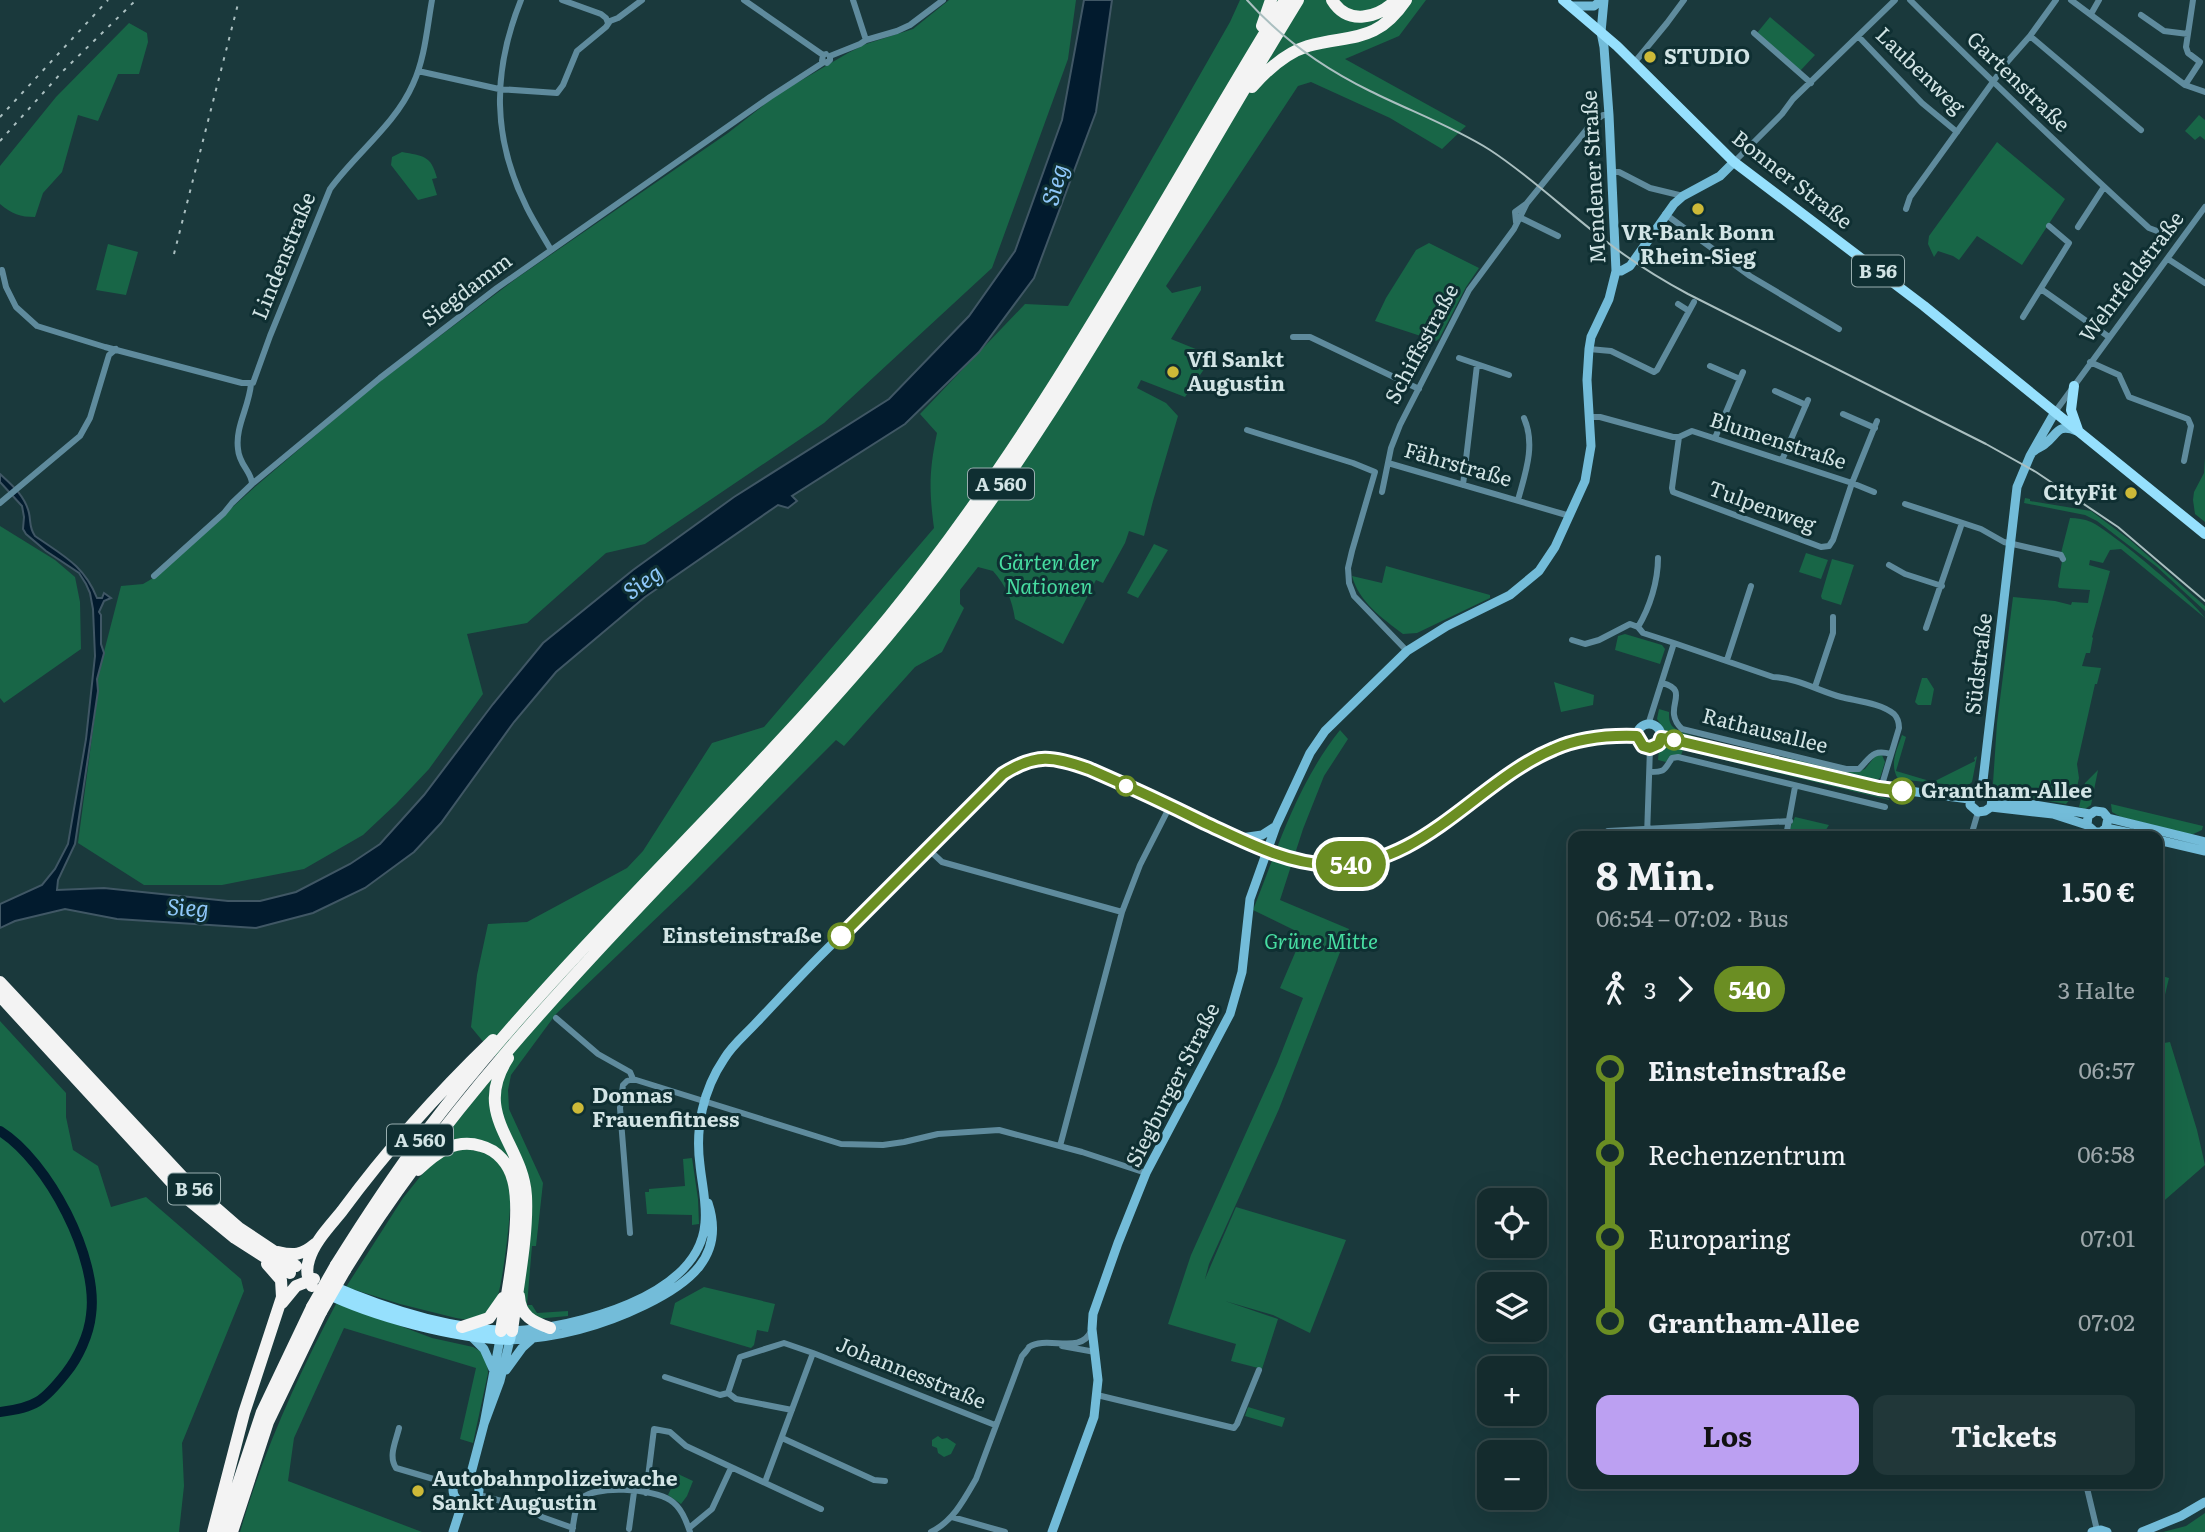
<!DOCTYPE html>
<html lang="de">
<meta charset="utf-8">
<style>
:root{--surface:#142b2d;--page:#213739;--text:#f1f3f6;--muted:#9da7aa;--line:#334749;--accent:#bca0f2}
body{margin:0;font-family:Literata,serif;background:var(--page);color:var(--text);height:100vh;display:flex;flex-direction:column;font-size:26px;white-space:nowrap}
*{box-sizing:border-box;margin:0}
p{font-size:23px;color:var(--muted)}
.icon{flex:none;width:38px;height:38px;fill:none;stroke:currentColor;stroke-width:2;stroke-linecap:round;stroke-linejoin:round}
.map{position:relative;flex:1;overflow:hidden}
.panel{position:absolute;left:1568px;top:831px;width:595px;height:658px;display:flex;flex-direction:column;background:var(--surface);border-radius:14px;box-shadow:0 7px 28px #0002,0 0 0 2px var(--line)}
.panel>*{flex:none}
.badge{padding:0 14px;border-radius:23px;font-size:24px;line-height:46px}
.controls{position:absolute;left:1477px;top:1188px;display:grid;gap:14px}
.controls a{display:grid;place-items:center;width:70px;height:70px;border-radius:14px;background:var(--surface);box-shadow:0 7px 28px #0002,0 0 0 2px var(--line);font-size:35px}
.map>.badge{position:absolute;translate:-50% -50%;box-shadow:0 0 0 4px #fff}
.legs{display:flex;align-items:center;gap:10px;height:77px;padding:0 28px;font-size:23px}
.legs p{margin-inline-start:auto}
.headline{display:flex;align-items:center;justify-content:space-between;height:119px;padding:0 28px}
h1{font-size:38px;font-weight:700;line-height:52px}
.primary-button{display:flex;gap:14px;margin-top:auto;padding:14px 28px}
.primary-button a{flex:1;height:80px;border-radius:14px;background:var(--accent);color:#111;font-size:28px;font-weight:700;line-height:80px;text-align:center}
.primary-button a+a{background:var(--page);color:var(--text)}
ul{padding:0 28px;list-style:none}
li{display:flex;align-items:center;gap:24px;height:84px;font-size:26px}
li i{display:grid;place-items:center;width:10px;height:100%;margin:0 9px;background:currentColor}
li i::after{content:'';width:18px;height:18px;margin:-9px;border:5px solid;border-radius:50%;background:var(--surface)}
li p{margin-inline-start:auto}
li:first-child i{background:linear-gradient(#0000 50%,currentColor 0)}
li:last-child i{background:linear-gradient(currentColor 50%,#0000 0)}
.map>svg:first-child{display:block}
</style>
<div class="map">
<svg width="2205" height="1532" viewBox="0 0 2205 1532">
<rect width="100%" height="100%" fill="#1a393c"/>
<path fill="#186647" d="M949,0H1076L1068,59L992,268L824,423L645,544L606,553L527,623L467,634L483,694L429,769L396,804L363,835L304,869L222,885H144L78,843L98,691L97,679L121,586L143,584L155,577L256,486L371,388L517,278L728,133L778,94L848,53L866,44L913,29Z
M1240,0H1426L1399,36L1345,59L1466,126L1442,149L1390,118L1311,82L1298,86L1166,286L1172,293L1201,286V290L1171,339L1213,356L1185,397L1141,380L1137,388L1166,403L1178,416L1153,501L1144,536L1129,531L1125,543L1103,583L1096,580L1063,644L1015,619C1012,599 1006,586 993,571L978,567L960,590V604L964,608L942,652L915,667L844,746L836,740L690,886L556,1014L511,1075L508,1090L509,1109L543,1183L536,1246H532L527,1305H532L537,1313L568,1311V1316L535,1319L531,1316L522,1295L529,1210L498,1109L505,1068L471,1027L477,975L488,924L527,922L627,868L643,851L712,743L764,727L934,528C929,490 929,471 937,433L920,414L1025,304L1068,306L1230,22Z
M1770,17L1815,55L1800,71L1757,33Z
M129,23L147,33L148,42L139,74H118L98,121L78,115L62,172L43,193L35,217C20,217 12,214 0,204V166L56,97Z
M2199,115L2205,120V140L2200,136L2195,140L2185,131Z
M1997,142L2065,199L2022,265L1977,236L1959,260L1953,256L1938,251L1934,257L1928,244L1929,236Z
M402,152C423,156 431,155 437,178L432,179L437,195L418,200L391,165L392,157Z
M1429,243L1479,268L1466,287L1439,339L1436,341L1375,321L1386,298L1416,250Z
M108,244L138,252L126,295L96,290Z
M2205,458V522L2195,514L2193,500L2194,492L2204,473Z
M2025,498L2030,499V501L2091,511L2130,540L2205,606V611L2157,567L2097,521L2085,515L2024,503Z
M2070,518C2077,518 2084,519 2091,522C2111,531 2194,601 2205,618L2121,549L2110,550L2103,563L2090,560L2089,565L2110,571L2092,637L2093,638L2090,653H2086L2082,666L2101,668L2097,684H2095L2077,764L2079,778L2076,792L2066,804L2001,793L1994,789L1993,783L1997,723L2013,597L2055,601L2071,605L2072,602L2088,603L2090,590L2059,588L2058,586L2063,555L2061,553Z
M0,526L55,560L75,577L80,602L81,649L4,703L0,698Z
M1154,544L1168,550L1138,598L1127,593Z
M1806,553L1828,560L1821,579L1799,572Z
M1832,559L1854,565L1841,605L1822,599L1821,596Z
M1386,566L1490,595V598L1417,633L1403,634C1382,618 1359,602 1352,576L1382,583Z
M1625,634L1662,645L1665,649L1660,664L1615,650L1618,636Z
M1922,678H1927L1934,689L1931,705H1918L1915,702Z
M1554,682L1594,695L1593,705L1561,712Z
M1659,709L1669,712C1669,718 1669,723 1673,727C1686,741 1830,766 1857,772L1865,769L1877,754L1882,755L1885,762L1880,778L1876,780L1847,777L1682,738L1666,732L1657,719Z
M1340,730L1348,739L1324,776L1303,829L1280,900L1349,929L1279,1109L1209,1264L1205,1279L1236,1207L1346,1240L1310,1333L1273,1315L1225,1301L1278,1319L1262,1369L1231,1361L1236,1344L1168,1324L1191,1255L1277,1064L1303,998L1280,988L1298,946L1291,942L1296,931L1253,910C1278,847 1297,784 1340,730Z
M1902,735L1906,737L1896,771L1933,782L1975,761L1974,758L1977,756L1972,782L1966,787L1962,786L1898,779C1889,764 1897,750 1902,735Z
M1665,746L1688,749L1889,799V800L1683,750L1681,755L1669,757L1666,762L1658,760L1659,749Z
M2098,770L2091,805L2085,809L2079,807L2085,783Z
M2111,804L2203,826L2202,830L2191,835L2121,817L2112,812Z
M1795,817L1829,825L1822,836H1789V830Z
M2158,975L2169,978L2158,1024L2164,1043L2170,1042L2197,1130L2205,1165L2158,1206V1011L2161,996Z
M0,1021L66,1093V1117L73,1150L98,1166L111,1207L146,1197L241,1279L244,1291L182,1443L184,1486L179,1532H0Z
M492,1077L516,1168L490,1146L433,1152Z
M467,1149C477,1151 489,1152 497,1160C502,1165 508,1178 510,1184C513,1201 503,1283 497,1298C494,1303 491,1308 488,1313L468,1320L456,1318L400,1304L346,1287L403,1198L419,1178L435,1161L455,1151Z
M692,1158L698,1199L699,1224L692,1225V1215L647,1214L645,1192H649V1189L685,1186L683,1159Z
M704,1287L775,1304L768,1332L757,1330L754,1345L751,1348L670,1324L675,1303Z
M337,1302L432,1338L473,1347L480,1351L487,1361L488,1373L473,1443L460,1439L476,1368L344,1328L294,1438L288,1481L422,1532H240C263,1452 298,1375 337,1302Z
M1248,1407L1285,1418L1282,1427L1245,1416Z
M938,1436L942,1439L947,1438L956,1444L951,1454L944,1457L938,1453L937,1448L932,1446V1440Z
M678,1474L693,1481L687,1496L681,1504L668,1495Z
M2205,1513V1532H2163L2186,1526Z"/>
<path fill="#021b2e" stroke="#405765" stroke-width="2" d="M1084,0H1112L1096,112L1034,278L979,352L905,424L792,496L797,501L788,508L778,505L645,597L556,672L514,722L441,823L414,852L365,888L313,913L256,928L117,919L65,909L15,921L0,928V904L42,885L55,869L68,844L86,739L95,656L93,609L90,593L86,584L79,573L46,551L26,534L23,529L24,517L22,506L0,482V474C12,485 25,496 29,513C31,522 29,528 35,536C62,555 84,565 97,598H102L104,593L111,598L104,601L99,612L101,615V644L104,653L97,679L98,691L75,844L58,880L57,890L104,888L228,901H260L296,892L350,864L380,844L424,795L493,704L543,643L633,570L734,497L889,399L969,316L1015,251L1062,120Z"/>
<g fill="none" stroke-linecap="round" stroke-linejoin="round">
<path stroke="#021b2e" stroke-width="10" d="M0,1131C48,1161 99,1258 91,1315C89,1335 78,1358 66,1373C44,1401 35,1408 0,1412"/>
<path stroke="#5f8b9d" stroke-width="6" d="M521,0C492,72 492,138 527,208C534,222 543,236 551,250
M562,0L601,14L606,18L608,23
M744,0L823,55L826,54
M853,0L866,40
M1910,0C1988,78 2067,153 2149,228L2157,231
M2071,0L2185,85L2205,92
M2091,14L2099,0
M2141,15L2164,31L2188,34
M1754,33L1811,83
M1858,36L1922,103L1957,132
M2030,36L2141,130
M823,55L822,61L827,63L830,60V56L860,44L866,40L897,31L910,25L943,0
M1634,63L1667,23L1684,0
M418,71L499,89L557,93L563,85L577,51L606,27L610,21L618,18L642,0
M2185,85L2200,62L2188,53L2186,47L2193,0
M1734,162L1782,114L1793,99L1895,0
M1611,172H1619L1650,188L1683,196
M1906,209L1910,197L2008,61L2030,36L2056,0
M1665,214L1750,276L1839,329
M1519,217L1558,236
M1516,222L1515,212L1526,204
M2078,227L2104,187
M2168,259L2205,283
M2,270L6,287L16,307L37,326L105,347L242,383H253L270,336L330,189C356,153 395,125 413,84C425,58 427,28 432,0
M2041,289L2109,337
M1678,304L1689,311
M2023,317L2069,243L2049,226
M1293,337H1310L1419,389
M1589,349L1611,351L1654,372L1657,370L1694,302
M1459,358L1509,375
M2090,362L2119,375L2129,397L2188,419L2191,426L2184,461
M1710,366L1740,379
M251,384C249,407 235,427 238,449C239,465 252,472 252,484
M1775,391L1806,405
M2055,412L2205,207
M1843,414L1875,428
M1590,417H1600L1673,437H1679L1692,431L1852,483L1874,492
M1247,430L1353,463L1375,472L1352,551L1348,568L1349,583L1354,596L1407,651
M1679,437L1672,488L1673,492L1821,547L1829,546L1833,540L1852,483L1877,421
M1715,438L1743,372
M1782,460L1808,400
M1388,463L1570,516
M1463,485L1477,365
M1382,492L1391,448L1400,425L1469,290L1514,229L1527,203L1592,123L1603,115H1609
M1518,500C1525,474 1536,445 1524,418
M0,503L80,436L90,418L109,355L116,349
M1905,504L1981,529L2004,542L2061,555L2063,559
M1889,565L1905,574L1942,586
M154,576L224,513L232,503L252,484L380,378L497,288L770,97L824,62
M1638,627C1650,607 1658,581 1658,558
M1926,628L1962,523
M1572,640L1585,644L1599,640L1630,624L1638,627L1643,633L1674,643L1648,725
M1674,643L1773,677C1797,678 1819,691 1841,697C1857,701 1881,703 1894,714C1898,718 1899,722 1899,728L1881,788
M1727,660L1751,586
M1662,683C1693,691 1660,708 1682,729L1846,769H1859C1871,757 1872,749 1891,754
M1815,687L1833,633V617
M1650,772C1666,772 1664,770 1672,758L1678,757L1885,807
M1608,831L1790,821
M1647,836L1650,748
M1786,836L1795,787
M1971,836L1978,812
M928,849L942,862L1122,912
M556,1018L598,1054L630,1072L633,1079
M1060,1146L1122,912L1140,865L1170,806
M630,1233L620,1108L623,1085L627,1081L633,1079L841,1144L883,1145L904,1142L938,1134L999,1130L1082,1152L1146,1173
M1062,1346L1095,1352
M665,1377L720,1395L728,1393
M1097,1395L1234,1428L1237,1424L1259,1370
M792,1410L736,1399L728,1393L740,1357L784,1343L813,1353
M399,1428C396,1441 388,1456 396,1468L454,1485
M782,1438L874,1480L885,1481
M765,1482L813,1353L995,1425
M2086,1484L2097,1530
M646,1493L654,1429L670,1432L686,1446L821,1509
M479,1495L505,1502L524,1505L542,1517L573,1528
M952,1517L1005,1532
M689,1528L712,1509L731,1468
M629,1529L634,1492
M572,1532C574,1522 574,1509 580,1500C593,1484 654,1489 670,1500C681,1507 686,1520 690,1532
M931,1532C953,1521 964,1500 976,1479L1022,1356C1023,1355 1029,1348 1029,1347C1047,1335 1081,1355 1091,1331"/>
<path stroke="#73bcd9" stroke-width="9" d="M1571,6H1594L1602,0
M1616,271H1621L1630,266L1674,204L1683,196L1720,176L1734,162
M2034,451C2037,448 2042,447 2045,444C2058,434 2057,423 2077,431
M1637 736a12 12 0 1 1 24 0a12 12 0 1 1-24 0Z
M1661,738L1701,745L1879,787L1969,799
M1982,789L2017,487L2030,456L2055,412
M1992,798L2090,814
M1991,807L1992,798L1987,791L1979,789L1971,795L1970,805L1978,812L1985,811L1991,807L2053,814L2087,825L2095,832H2101L2106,828L2108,818L2103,812L2095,811L2088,816L2087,825
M2108,818L2205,842
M2106,828L2145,836
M1241,838L1262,835L1276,826
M2158,840L2205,851
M512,1331C573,1328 699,1298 705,1223C707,1203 702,1185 700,1165C695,1128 703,1090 724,1059C732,1045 745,1035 756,1023C778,1000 799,977 822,954C875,902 927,850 979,797C1020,758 1034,749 1089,769L1279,856C1371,887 1425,835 1495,785C1513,772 1533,757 1554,748C1581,738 1609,735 1638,736
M471,1336L484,1349L493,1369
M506,1370L522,1348L532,1339
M484,1424L500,1381L510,1340C558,1338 602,1326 645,1305C688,1284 726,1257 708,1203
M453 1490a13 13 0 1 1 26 0a13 13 0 1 1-26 0Z
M470,1477L484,1424L500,1339
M453,1532L462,1504
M1052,1532L1094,1417L1098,1380L1092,1329L1093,1314L1118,1243L1146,1173L1230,1014L1242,972L1250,899L1276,826L1310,753L1325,731L1407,651L1447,626L1510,595L1539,571L1555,547L1585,481L1591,446L1587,380L1589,349L1591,337L1609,299L1616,271L1609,115L1604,47L1601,32L1604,0
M2092,1532L2101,1530L2107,1532
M2142,1532L2181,1516L2205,1502"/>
<path stroke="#96e0fd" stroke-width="10" d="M1563,0L1617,46L1734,162L1924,306L2205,534
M2074,386L2071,410L2078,430
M323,1292C374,1317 454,1338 510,1340L512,1331C449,1330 385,1309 328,1284"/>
<path stroke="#f3f3f3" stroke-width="12" d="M1332,0C1348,26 1378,18 1396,0
M1262,26L1271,0
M1252,87C1267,70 1285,53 1308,46C1352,34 1376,44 1406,0
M0,982L192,1187L239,1228L296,1266
M0,996L184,1196L235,1238L290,1273
M508,1058C471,1115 523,1143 526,1196C528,1238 517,1289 512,1331
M418,1170C436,1153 455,1138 481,1146C497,1150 509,1164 513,1180C523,1216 507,1292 501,1331
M278,1252C294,1256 302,1255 315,1244
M336,1265C364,1220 393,1176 425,1133C565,949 742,796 889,617C1044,427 1157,208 1285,0
M345,1270C491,1032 707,851 886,638C1049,444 1166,215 1298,0
M312,1286C307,1278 306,1269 309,1260C314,1242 330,1226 342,1211C387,1150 438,1093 493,1040
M519,1296C520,1316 533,1322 550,1328
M282,1303L296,1286L314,1279
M462,1327L489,1318L503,1298
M213,1532L244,1413L282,1297L281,1280L267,1264
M222,1532L262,1412L312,1307
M232,1532L268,1422L321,1312"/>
<path stroke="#aabfc0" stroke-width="2" d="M1247,0C1282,39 1323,68 1370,91C1410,111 1452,126 1490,150C1530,176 1565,210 1603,239C1630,260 1658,278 1688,294L1986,444L2036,472L2118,527L2205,601"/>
<path stroke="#aabfc0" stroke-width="2" stroke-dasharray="3.5 7" stroke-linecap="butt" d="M0,117L108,0
M0,141L62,72L136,0
M174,254L239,0"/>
<path stroke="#f3f3f3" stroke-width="12" d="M312,1307L336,1265
M321,1312L345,1270"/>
</g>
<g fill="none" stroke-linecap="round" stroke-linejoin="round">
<g stroke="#fff" stroke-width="16">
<path id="line-1" d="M841,936L1003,774C1036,753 1053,756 1089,769C1128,786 1167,804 1205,823C1246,842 1285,863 1330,865C1421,869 1477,781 1554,749C1581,737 1609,735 1637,736L1643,746L1650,748L1659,744L1661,738L1674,740L1879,788L1902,791"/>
</g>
<use href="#line-1" stroke="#6b8e23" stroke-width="10"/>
</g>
<g fill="#cdb938" stroke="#0f2f32" stroke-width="2.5">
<circle cx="1650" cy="57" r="7"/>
<circle cx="1698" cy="209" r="7"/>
<circle cx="1173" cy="372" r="7"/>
<circle cx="2131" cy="493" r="7"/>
<circle cx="578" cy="1108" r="7"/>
<circle cx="418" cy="1491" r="7"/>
</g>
<g fill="#fff" stroke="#6b8e23" stroke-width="3.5">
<circle cx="1674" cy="740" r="9"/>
<circle cx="1126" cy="786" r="9"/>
<circle cx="1902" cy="791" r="12"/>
<circle cx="841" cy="936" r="12"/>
</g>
<g text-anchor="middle" stroke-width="6" stroke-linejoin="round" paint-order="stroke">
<g fill="#0f2f32" stroke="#98aeaf" stroke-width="2">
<rect x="1852" y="255.5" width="52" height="31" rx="5"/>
<rect x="968" y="468.5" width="66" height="31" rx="5"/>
<rect x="387" y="1124.5" width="66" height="31" rx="5"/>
<rect x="168" y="1173.5" width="52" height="31" rx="5"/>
</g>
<g font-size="19" font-weight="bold" fill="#d2e4e5">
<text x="1878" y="278">B 56</text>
<text x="1001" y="491">A 560</text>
<text x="420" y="1147">A 560</text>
<text x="194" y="1196">B 56</text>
</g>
<g font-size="21" font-weight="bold" fill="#d2e4e5" stroke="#0f2f32" text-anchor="start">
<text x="1664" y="64">STUDIO</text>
<text x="1698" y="240" text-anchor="middle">VR-Bank Bonn<tspan x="1698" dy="24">Rhein-Sieg</tspan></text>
<text x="1187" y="367">Vfl Sankt<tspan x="1187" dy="24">Augustin</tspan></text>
<text x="2117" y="500" text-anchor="end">CityFit</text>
<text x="592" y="1103">Donnas<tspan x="592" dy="24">Frauenfitness</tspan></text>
<text x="432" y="1486">Autobahnpolizeiwache<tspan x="432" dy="24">Sankt Augustin</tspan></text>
</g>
<g font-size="21" fill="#d2e4e5" stroke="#0f2f32">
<text transform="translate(1920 71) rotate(44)" y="7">Laubenweg</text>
<text transform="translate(2018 82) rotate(44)" y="7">Gartenstraße</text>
<text transform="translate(1594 177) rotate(-93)" y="7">Mendener Straße</text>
<text transform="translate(1792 180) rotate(38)" y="7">Bonner Straße</text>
<text transform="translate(284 256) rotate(-68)" y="7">Lindenstraße</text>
<text transform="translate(2132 277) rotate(-53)" y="7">Wehrfeldstraße</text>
<text transform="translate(467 290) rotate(-37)" y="7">Siegdamm</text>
<text transform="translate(1422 344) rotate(-62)" y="7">Schiffsstraße</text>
<text transform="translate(1778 441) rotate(18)" y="7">Blumenstraße</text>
<text transform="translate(1458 465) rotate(16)" y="7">Fährstraße</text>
<text transform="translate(1762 507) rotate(20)" y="7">Tulpenweg</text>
<text transform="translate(1979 664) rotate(-83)" y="7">Südstraße</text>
<text transform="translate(1765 731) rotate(14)" y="7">Rathausallee</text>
<text transform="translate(1173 1085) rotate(-63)" y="7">Siegburger Straße</text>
<text transform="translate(911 1373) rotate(22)" y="7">Johannesstraße</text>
</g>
<g font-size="21" font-style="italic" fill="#47dda1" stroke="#0f2f32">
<text x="1049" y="570">Gärten der<tspan x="1049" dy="24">Nationen</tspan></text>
<text x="1321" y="949">Grüne Mitte</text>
</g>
<g font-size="21" font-weight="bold" fill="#d2e4e5" stroke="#0f2f32" text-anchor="start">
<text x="1921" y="798">Grantham-Allee</text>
<text x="822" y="943" text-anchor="end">Einsteinstraße</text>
</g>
<g font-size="23" font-style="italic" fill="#8fc8fa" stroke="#0f2f32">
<text transform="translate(1055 185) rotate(-75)" y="8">Sieg</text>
<text transform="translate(643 582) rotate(-36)" y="8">Sieg</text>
<text transform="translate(188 908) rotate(3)" y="8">Sieg</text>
</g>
</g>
</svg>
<div class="controls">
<a><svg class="icon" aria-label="locate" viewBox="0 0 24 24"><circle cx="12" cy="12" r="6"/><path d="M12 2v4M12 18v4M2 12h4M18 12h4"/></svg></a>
<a><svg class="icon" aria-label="layers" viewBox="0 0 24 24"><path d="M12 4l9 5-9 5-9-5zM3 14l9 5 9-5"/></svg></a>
<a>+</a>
<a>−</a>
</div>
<b class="badge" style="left:1351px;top:864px;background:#6b8e23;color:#fff">540</b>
<section class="panel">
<div class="headline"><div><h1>8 Min.</h1><p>06:54 – 07:02 · Bus</p></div><b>1.50 €</b></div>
<div class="legs"><svg class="icon" aria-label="walk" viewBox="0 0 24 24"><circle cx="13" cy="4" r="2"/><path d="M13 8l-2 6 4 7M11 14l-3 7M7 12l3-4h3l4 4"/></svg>3<svg class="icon" aria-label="forward" viewBox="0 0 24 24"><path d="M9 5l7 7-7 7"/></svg><b class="badge" style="background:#6b8e23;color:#fff">540</b><p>3 Halte</p></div>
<ul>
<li><i style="color:#6b8e23"></i><b>Einsteinstraße</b><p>06:57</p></li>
<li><i style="color:#6b8e23"></i><span>Rechenzentrum</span><p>06:58</p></li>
<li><i style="color:#6b8e23"></i><span>Europaring</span><p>07:01</p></li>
<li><i style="color:#6b8e23"></i><b>Grantham-Allee</b><p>07:02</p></li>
</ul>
<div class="primary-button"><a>Los</a><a>Tickets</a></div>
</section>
</div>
